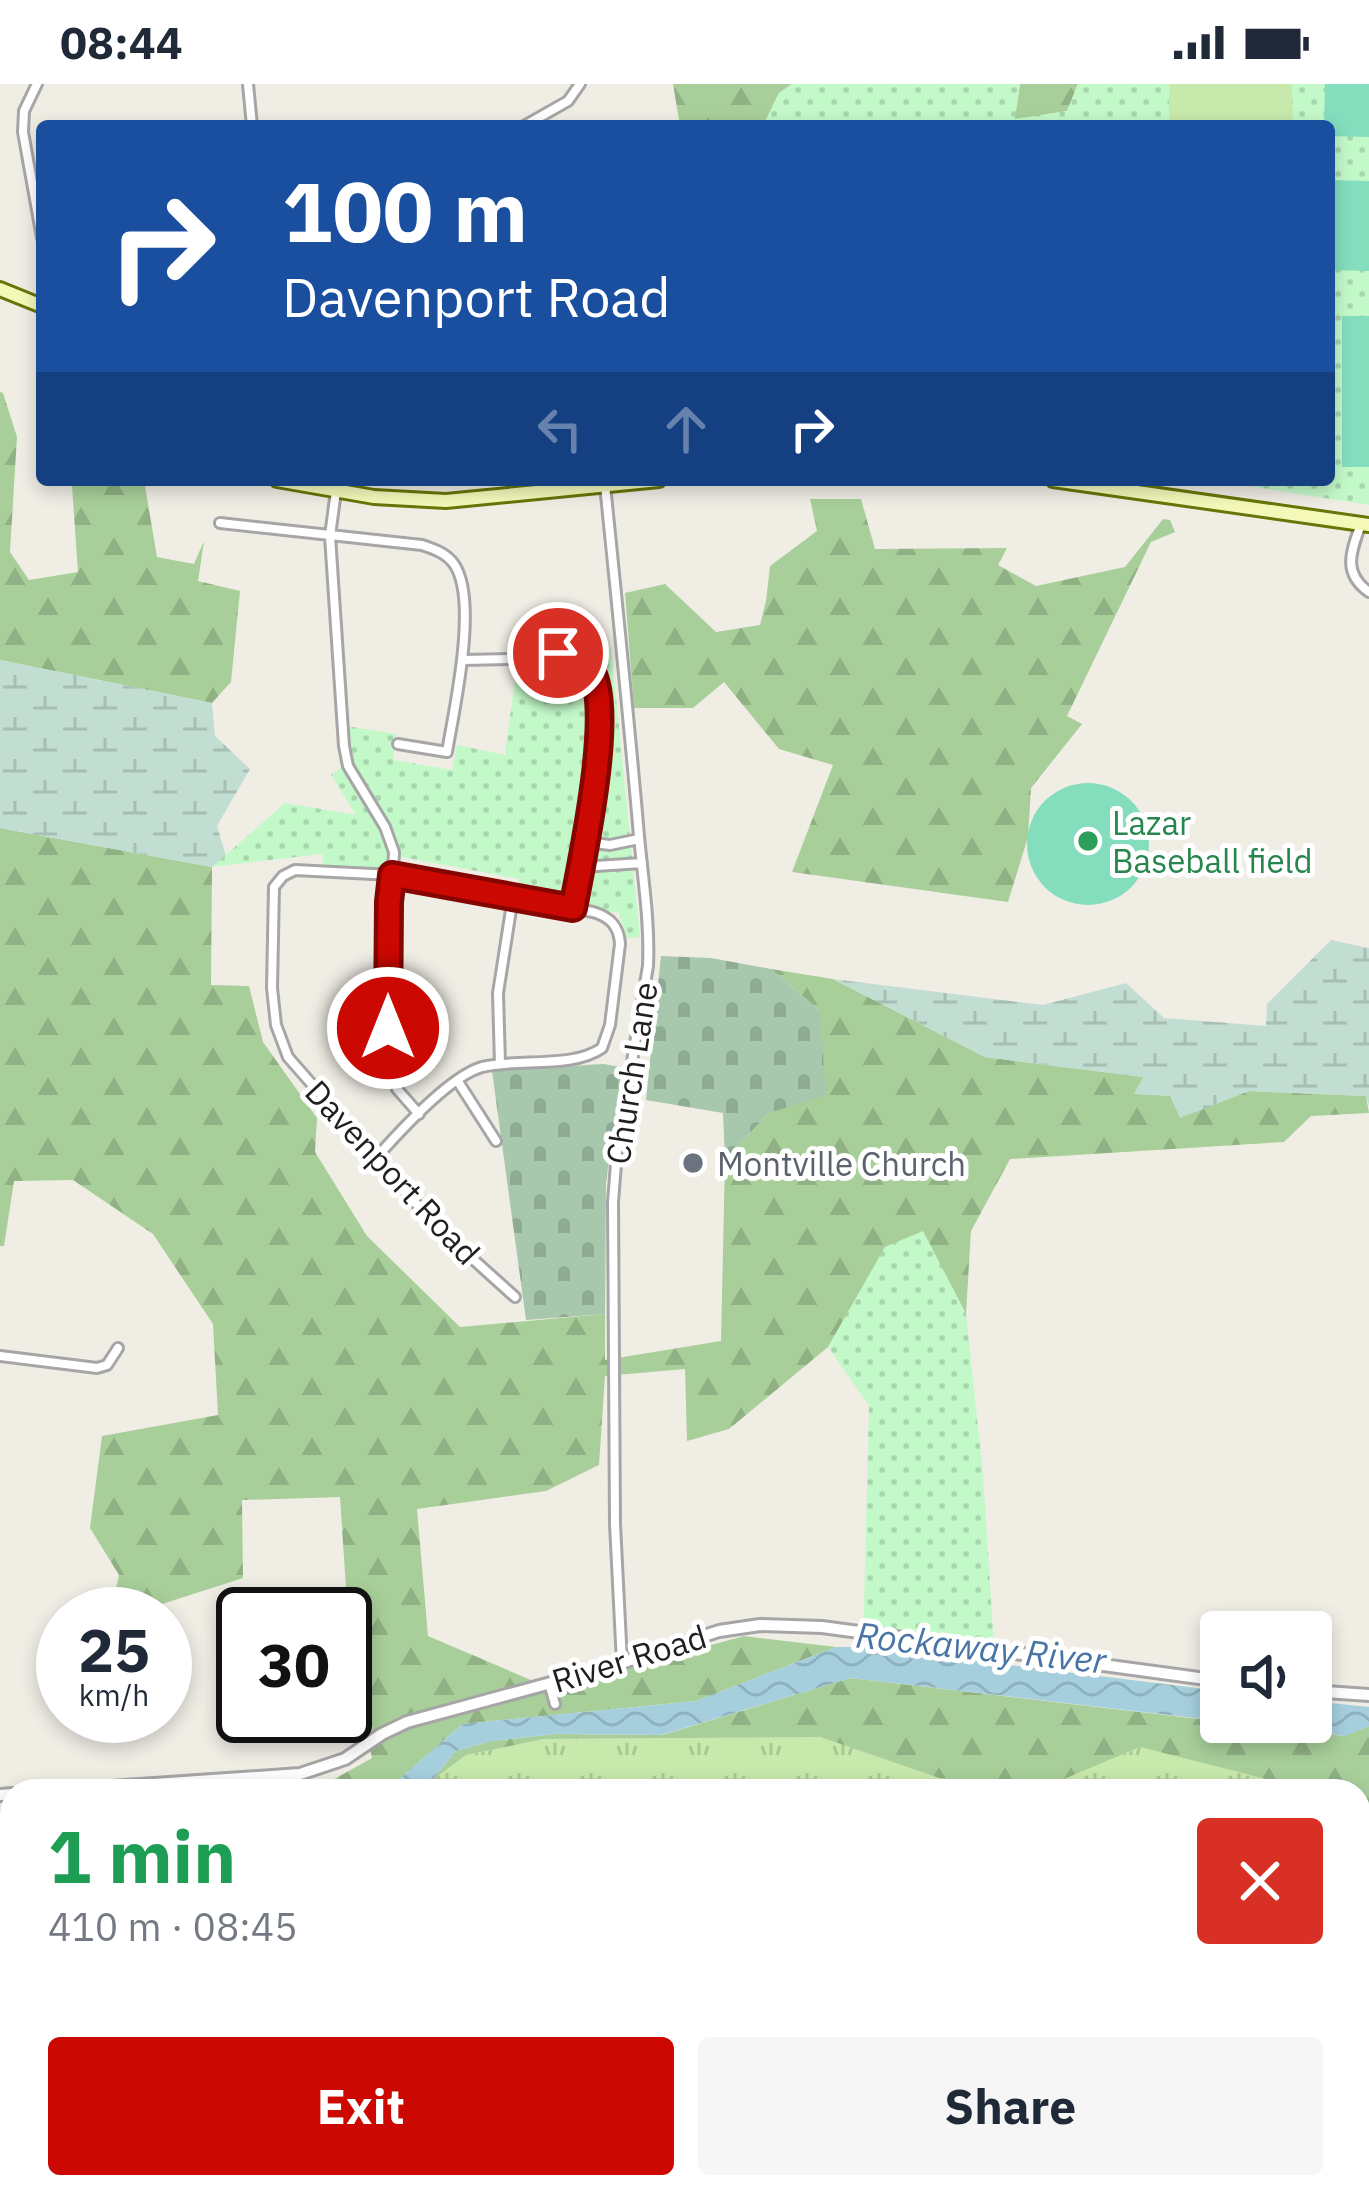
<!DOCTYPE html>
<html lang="en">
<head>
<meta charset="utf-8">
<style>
	:root { --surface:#fff; --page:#f6f6f7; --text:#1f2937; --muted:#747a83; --accent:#cc0802 }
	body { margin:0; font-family:"IBM Plex Sans",sans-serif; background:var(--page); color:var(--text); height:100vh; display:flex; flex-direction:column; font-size:45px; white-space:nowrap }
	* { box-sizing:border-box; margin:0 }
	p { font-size:39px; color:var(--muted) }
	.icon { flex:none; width:66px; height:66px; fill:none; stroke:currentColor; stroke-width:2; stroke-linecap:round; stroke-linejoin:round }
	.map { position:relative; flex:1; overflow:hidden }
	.side { position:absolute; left:0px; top:1695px; width:1371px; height:420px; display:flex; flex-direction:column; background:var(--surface); border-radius:36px 36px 0 0; box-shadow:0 6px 18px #0003 }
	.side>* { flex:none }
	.guide { position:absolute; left:36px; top:36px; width:1299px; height:366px; border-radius:12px; box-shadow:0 6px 18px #0003; background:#1a4fa0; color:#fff; overflow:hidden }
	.tools { position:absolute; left:1200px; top:1527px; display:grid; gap:24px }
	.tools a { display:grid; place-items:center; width:132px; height:132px; border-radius:12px; background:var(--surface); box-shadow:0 6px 18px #0003; font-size:60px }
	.speed { position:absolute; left:36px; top:1503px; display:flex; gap:24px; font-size:60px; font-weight:700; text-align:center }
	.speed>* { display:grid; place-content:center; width:156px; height:156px; border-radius:50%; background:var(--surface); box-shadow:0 6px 18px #0003; line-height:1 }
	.speed small { font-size:30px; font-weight:400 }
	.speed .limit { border:6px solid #111; border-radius:18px; background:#fff; color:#111 }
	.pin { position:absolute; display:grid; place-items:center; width:102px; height:102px; color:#fff; margin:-51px; border:6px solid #fff; border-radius:50%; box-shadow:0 3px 12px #0007 }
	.me { position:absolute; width:132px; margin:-66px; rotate:0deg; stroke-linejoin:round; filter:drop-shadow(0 0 9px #0008) }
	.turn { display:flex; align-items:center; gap:42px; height:252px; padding:0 48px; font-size:54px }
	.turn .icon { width:156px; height:156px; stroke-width:2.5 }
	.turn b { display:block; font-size:84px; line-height:102px }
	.lanes { display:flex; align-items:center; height:114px; padding:0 48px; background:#0003; justify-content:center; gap:60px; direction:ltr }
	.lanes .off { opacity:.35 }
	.round { display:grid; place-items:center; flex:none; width:126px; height:126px; border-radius:12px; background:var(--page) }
	.summary { display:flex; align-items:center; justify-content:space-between; height:204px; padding:0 48px }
	h1 { font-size:72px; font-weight:700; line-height:90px; color:#1e9e55 }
	.action { display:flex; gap:24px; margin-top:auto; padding:24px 48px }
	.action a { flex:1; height:138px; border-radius:12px; background:var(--accent); color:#fff; font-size:48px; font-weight:700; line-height:138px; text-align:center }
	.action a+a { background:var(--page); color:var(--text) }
	.status { display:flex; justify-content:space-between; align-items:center; height:84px; padding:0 60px; background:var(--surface); direction:ltr }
	.status svg { height:33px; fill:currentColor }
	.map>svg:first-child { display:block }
	.grass { fill:url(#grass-tufts) }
	.forest { fill:url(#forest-firs) }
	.wetland { fill:url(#wetland-marsh) }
	.cemetery { fill:url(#cemetery-stones) }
	.park { fill:url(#park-dots) }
	.garden { fill:#c8e9ac }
	.pitch { fill:#84debe }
	.water { fill:url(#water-waves) }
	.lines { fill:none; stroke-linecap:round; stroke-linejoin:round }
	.minor-casing { stroke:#a6a6a6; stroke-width:14 }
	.tertiary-casing { stroke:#a6a6a6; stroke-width:16 }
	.secondary-casing { stroke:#677606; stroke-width:18 }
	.minor { stroke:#fff; stroke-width:8 }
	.tertiary { stroke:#fff; stroke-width:10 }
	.secondary { stroke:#f4f9ba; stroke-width:12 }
	.route-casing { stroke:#850501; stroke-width:30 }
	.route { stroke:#cc0802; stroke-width:21 }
	.leisure-dot { fill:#2e9e5b; stroke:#fff; stroke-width:4.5 }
	.worship-dot { fill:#6b7280; stroke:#fff; stroke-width:4.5 }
	.labels { text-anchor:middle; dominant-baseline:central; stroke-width:10; stroke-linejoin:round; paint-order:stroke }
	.leisure-label { font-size:33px; fill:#27864d; stroke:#fff; text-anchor:start }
	.street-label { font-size:33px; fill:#1f1f1f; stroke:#fff }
	.worship-label { font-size:33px; fill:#5b616d; stroke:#fff; text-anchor:start }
	.water-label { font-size:36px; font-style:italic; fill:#4975a6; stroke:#fff }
</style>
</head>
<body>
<div class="status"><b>08:44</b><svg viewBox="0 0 49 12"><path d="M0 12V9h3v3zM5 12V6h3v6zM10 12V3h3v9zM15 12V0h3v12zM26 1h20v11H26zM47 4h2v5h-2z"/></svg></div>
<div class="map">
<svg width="1369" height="2115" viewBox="0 0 1369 2115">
	<defs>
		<pattern id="grass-tufts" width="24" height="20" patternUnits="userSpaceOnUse" patternTransform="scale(3)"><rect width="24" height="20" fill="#c8e9ac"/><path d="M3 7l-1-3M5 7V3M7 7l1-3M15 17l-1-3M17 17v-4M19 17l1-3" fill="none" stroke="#abc794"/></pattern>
		<pattern id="forest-firs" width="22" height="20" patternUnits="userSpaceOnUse" patternTransform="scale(3)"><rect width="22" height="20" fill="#a8cf9a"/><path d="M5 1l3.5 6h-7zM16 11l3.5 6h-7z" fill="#90b184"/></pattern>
		<pattern id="wetland-marsh" width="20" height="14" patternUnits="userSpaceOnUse" patternTransform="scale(3)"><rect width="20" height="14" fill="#c2ded2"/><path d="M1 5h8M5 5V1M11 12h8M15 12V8" fill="none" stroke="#a6beb4"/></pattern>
		<pattern id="cemetery-stones" width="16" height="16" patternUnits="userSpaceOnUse" patternTransform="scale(3)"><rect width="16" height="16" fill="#a7c8ad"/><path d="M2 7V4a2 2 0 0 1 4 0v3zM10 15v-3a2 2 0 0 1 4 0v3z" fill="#8fab94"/></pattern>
		<pattern id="park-dots" width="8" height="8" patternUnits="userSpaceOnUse" patternTransform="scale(3)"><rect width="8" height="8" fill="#c3f9c9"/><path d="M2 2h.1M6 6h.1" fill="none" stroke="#a7d5ac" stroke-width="1.8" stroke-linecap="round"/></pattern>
		<pattern id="water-waves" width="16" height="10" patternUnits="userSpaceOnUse" patternTransform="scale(3)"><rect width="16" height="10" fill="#a6cfdd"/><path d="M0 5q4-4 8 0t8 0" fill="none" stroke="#8eb1bd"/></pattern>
	</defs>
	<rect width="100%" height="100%" fill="#f0ede5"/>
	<!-- grass -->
	<path class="grass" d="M820 1653 939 1694 1043 1704 1140 1663 1313 1707H428L438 1691 466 1671 544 1655Z
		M1359 1719H1369V2115H1030L1046 2103H1359Z
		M332 2103H498L484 2115H335Z
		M591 2103H964L942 2115H601Z"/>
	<!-- forest -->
	<path class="forest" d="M673 0H792L779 9 763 42H680Z
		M1020 0H1078L1067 27 1014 36Z
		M0 308 3 309 17 353 10 468 29 496 78 488 72 402 88 396H144L157 473 194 480 204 457 198 497 240 507 231 598 212 619 0 576Z
		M810 415H861L875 465 1007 464 998 481 1036 502 1125 483 1163 435 1170 436 1175 448 1151 458 1067 632 1082 640 1031 704 1028 753 1008 818 792 788 833 681 779 665 724 598 693 624H634L625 509 665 500 716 548 760 541 766 517 770 482 817 447Z
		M0 744 212 783 211 901 249 902 263 958 317 1034 315 1068 367 1152 460 1243 605 1230V1276L721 1257 725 1075 769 1029 820 927 771 885 833 895 985 973 1144 993 1135 1009 1171 1012 1181 1033 1249 1007 1366 1012 1369 1029 1311 1032 1284 1058 1010 1075 971 1147 966 1230 923 1148 886 1163 828 1263 729 1345 687 1357 685 1285 605 1292 599 1381 546 1407 417 1425 428 1552 552 1605 744 1552 836 1563 696 1617 462 1640 386 1707H313L372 1674 351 1580 340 1413 242 1416 243 1494 131 1530H110L119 1491 90 1444 102 1352 218 1331 213 1240 153 1150 73 1096 14 1097 4 1162H0Z
		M851 1594 1344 1652 1369 1642V1719H1359V1707H1313L1140 1663 1043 1704 939 1694 820 1653 544 1655 466 1671 439 1691 428 1707H423L456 1667 491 1657 556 1650 662 1651Z
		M498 2103H591L601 2115H575L569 2110 522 2107 484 2115Z
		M964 2103H1046L1030 2115H942Z"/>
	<!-- wetland -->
	<path class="wetland" d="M0 576 212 619 215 652 250 685 217 742 226 772 212 783 0 744Z
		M1331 856 1369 864V1022L1366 1012 1249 1007 1180 1034 1170 1012 1134 1010 1143 993 985 973 833 895 1043 921 1126 899 1164 934 1266 942 1267 920Z"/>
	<!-- cemetery -->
	<path class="cemetery" d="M661 872 711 874 771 885 820 927 826 1011 769 1029 725 1075 723 1029 646 1016Z
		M603 980 622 983 606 1098 605 1230 526 1236 492 987Z"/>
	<!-- park -->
	<path class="park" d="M792 0H1020L1015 35 1067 27 1078 0H1369V421L1209 396H1329V42H763L779 9Z
		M611 563 640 853 627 854 619 829 518 811 519 795 391 771 388 791 324 784 322 770 212 783 285 719 356 731 331 691 348 679 340 641 396 650 393 676 452 686 457 661 505 671 519 564Z
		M923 1147 966 1230 983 1390 995 1579 863 1563 869 1322 828 1263 885 1163Z"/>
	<!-- garden -->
	<path class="garden" d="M1169 0H1292L1293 42H1169Z"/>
	<!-- pitch -->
	<path class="pitch" d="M1325 0H1369V53L1329 52V42H1324Z
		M1329 96 1369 97V187L1329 186Z
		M1342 232H1369V383H1342Z
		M1027 760a61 61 0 1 1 122 0a61 61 0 1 1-122 0Z"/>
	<!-- water -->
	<path class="water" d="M836 1563H863L1221 1607V1637L851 1594 661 1651 556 1650 491 1657 456 1667 423 1707H386L462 1640 696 1617Z
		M1311 1617 1369 1623V1642L1345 1652 1228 1638H1311Z"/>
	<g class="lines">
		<defs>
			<path id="minor" d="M37 0 24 27 23 48 42 154
				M248 0 252 42
				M524 42 568 17 580 0
				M605 401C617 518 629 635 639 752 643 796 650 838 648 882L617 1067 613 1118 615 1440 622 1579
				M336 407 330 452 344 662 348 682 385 743 394 768 386 919 390 973 397 1005 419 1030
				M220 439 422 461C434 465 446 469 454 480 479 516 454 626 447 668L398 660
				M1361 440C1351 468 1342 489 1369 508
				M463 576 516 575 558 569 578 575 592 589 596 602 599 667 573 824
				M585 758 610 761 639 755
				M581 783 642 779
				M500 980 498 909 513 813
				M457 996 496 1057
				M376 1074C399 1048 450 992 482 983 518 974 572 985 602 964L610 941 620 860C619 842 610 833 593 828L392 791 295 786 283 792 274 803 272 904 276 941 288 973 434 1140 515 1213
				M0 1272 97 1284 107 1281 118 1264
				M549 1599 555 1620
				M1094 2103 1152 2115
				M891 2115 908 2103"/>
			<path id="tertiary" d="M1311 1607 1369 1611
				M52 1707 300 1690 345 1675 382 1650 407 1638 606 1584 719 1547 760 1541 822 1543 1221 1597
				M0 1711 12 1710
				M269 2103 271 2115"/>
			<path id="secondary" d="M0 205 42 222
				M277 396 374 413 446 417 659 396
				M1053 396 1369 441"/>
		</defs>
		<!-- minor casing -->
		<use href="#minor" class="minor-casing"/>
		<!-- tertiary casing -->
		<use href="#tertiary" class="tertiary-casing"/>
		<!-- secondary casing -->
		<use href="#secondary" class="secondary-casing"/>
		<!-- minor -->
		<use href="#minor" class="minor"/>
		<!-- tertiary -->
		<use href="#tertiary" class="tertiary"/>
		<!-- secondary -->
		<use href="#secondary" class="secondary"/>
	</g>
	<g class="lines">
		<defs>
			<path id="route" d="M388 944 389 818 392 791 573 824C582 776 615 626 591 587 583 575 571 571 558 569"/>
		</defs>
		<!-- route casing -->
		<use href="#route" class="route-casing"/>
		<!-- route -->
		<use href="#route" class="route"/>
	</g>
	<!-- markers -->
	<circle class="leisure-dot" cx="1088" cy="757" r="12"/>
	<circle class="worship-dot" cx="693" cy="1079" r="12"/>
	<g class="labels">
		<!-- leisure labels -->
		<g class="leisure-label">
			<text x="1112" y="738">Lazar<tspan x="1112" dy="38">Baseball field</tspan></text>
		</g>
		<!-- street labels -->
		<g class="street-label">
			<text transform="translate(631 989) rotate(-81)">Church Lane</text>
			<text transform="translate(393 1088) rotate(47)">Davenport Road</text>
			<text transform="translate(629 1574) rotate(-17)">River Road</text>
		</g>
		<!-- worship labels -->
		<g class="worship-label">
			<text x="717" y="1079">Montville Church</text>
		</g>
		<!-- water labels -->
		<g class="water-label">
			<text transform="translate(981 1563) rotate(6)">Rockaway River</text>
		</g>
	</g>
</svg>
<div class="tools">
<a><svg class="icon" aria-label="sound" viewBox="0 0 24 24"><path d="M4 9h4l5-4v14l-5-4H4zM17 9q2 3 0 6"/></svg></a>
</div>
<div class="speed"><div>25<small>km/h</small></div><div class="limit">30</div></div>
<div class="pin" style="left:558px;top:569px;background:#d93025"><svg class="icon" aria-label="arrive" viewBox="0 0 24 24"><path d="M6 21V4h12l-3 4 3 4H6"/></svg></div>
<svg class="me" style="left:388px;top:944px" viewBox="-20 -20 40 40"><circle r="17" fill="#cc0802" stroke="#fff" stroke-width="3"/><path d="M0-11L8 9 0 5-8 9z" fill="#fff"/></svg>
<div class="guide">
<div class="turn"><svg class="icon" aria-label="right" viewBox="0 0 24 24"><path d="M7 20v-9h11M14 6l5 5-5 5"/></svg><div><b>100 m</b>Davenport Road</div></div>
<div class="lanes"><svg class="icon off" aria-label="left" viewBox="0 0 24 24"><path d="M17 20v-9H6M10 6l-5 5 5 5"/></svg><svg class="icon off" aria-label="ahead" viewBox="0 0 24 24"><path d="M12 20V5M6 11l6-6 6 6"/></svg><svg class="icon" aria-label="right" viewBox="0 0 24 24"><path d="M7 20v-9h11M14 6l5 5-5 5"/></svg></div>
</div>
<section class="side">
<div class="summary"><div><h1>1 min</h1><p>410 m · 08:45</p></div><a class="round" style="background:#d93025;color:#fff"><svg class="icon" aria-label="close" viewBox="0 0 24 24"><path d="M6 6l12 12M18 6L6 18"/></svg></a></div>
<div class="action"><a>Exit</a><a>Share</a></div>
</section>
</div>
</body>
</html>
